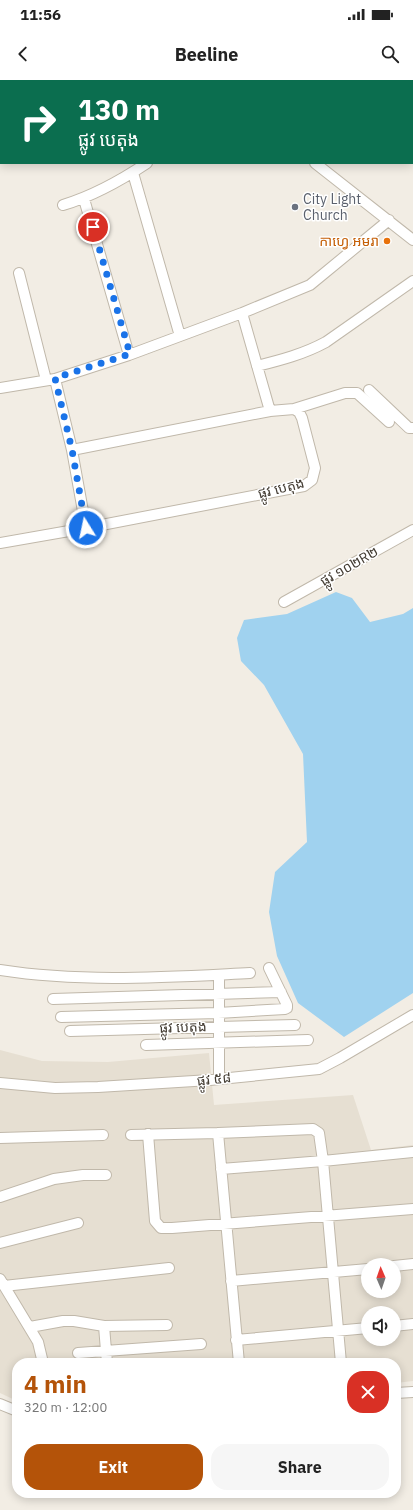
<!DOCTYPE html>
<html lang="en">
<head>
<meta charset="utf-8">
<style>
	:root { --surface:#fff; --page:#f6f6f6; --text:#222; --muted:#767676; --accent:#b45309 }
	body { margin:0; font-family:"IBM Plex Sans","Noto Sans Khmer",sans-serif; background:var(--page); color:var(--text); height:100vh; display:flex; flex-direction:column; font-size:15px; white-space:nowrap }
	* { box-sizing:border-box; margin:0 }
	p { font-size:13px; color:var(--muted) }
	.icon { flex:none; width:22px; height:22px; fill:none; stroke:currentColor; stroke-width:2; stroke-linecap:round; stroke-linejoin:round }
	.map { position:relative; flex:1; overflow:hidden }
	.panel { position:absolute; left:12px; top:1278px; width:389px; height:140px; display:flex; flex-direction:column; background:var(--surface); border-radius:16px; box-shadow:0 2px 10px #0003 }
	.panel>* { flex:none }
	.banner { position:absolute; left:0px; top:0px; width:413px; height:84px; box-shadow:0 2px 10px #0003; background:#0b6e4f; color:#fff; overflow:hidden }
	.needle { width:26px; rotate:358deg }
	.tools { position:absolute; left:361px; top:1178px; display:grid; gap:8px }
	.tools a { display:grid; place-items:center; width:40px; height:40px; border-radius:50%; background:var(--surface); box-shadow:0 2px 10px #0003; font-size:20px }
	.pin { position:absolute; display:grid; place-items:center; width:34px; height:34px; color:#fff; margin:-17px; border:2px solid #fff; border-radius:50%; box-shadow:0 1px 4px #0007 }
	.me { position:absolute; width:44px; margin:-22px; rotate:350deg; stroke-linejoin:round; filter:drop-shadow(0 0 3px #0008) }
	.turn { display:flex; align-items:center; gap:14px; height:84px; padding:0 12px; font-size:18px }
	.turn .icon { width:52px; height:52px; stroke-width:2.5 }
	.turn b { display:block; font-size:28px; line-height:34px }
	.round { display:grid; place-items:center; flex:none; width:42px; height:42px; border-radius:16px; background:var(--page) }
	.head { display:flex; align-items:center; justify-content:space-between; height:68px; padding:0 12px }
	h1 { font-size:24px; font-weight:700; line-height:30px; color:var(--accent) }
	.cta { display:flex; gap:8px; margin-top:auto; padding:8px 12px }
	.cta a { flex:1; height:46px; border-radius:16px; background:var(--accent); color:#fff; font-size:16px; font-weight:700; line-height:46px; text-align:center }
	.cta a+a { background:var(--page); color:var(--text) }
	.status { display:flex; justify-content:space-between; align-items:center; height:28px; padding:0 20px; background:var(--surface); direction:ltr }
	.status svg { height:11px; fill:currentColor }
	header { display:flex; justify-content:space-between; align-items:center; height:52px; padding:0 12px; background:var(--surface); font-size:18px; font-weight:700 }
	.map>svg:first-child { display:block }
	.residential { fill:#e6dfd2; fill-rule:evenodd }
	.water { fill:#a0d2ef }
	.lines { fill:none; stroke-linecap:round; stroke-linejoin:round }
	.canal { stroke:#a0d2ef; stroke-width:8 }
	.minor-casing { stroke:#c0b8aa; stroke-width:12 }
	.minor { stroke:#fff; stroke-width:10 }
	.route { stroke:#1a73e8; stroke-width:7; stroke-dasharray:0 12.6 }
	.worship-dot { fill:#6b7280; stroke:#fff; stroke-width:1.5 }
	.food-dot { fill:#e8710a; stroke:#fff; stroke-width:1.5 }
	.labels { text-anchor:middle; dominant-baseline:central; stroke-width:3; stroke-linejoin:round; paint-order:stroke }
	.worship-label { font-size:14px; fill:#5b616d; stroke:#fff; text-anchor:start }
	.food-label { font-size:14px; fill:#c56008; stroke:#fff; text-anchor:end }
	.street-label { font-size:14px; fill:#443d34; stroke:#fff }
</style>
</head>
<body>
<div class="status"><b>11:56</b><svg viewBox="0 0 49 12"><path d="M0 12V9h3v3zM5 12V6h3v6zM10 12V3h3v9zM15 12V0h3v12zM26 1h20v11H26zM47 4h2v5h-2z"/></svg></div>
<header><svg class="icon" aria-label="back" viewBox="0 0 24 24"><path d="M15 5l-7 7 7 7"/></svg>Beeline<svg class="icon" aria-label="search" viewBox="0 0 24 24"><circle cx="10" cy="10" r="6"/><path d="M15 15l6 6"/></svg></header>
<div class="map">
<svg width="413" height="1430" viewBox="0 0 413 1430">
	<rect width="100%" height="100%" fill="#f2ede4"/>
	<!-- residential -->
	<path class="residential" d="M0 970 42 981 108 982 209 973 214 1025 353 1015 371 1070 413 1065V1301L396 1303V1283H17V1321L0 1313ZM368 1185H394V1211H368ZM368 1233H394V1259H368Z"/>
	<!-- water -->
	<path class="water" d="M336 512 352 518 370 542 403 534 413 528V913L344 957 298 923 277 876 269 832 275 792 307 762 303 674 264 605 241 581 237 558 244 540 287 534Z"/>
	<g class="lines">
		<!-- canal -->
		<path class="canal" d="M306 0 307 1
			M412 77 413 78"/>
		<defs>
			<path id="minor" d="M210 0 211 1
				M315 83 413 160
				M133 93 180 256
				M84 119 129 275
				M63 125C93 116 120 101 147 83
				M19 193 46 300
				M242 233 270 331
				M257 286C281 280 304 274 326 262L413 201
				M55 299 72 370 86 448
				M0 308 55 299 129 275 242 233 310 205 389 140
				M369 310 409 348H413
				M294 329 345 313H357L389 342
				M0 463 86 448 304 406 312 400 315 388 302 338 299 332 294 329 270 331 72 370
				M284 522 413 450
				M0 890C82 903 167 897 250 893
				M53 919 281 912
				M61 937 218 933 285 929 287 928V925L269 888
				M70 951 295 945
				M146 965 308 960
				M219 998V895
				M0 1003 55 1008 98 1007 210 1000 319 989 340 978 413 935
				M218 1053 239 1283
				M148 1054 155 1141 161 1148H172L413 1129
				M131 1055 218 1053 313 1049 319 1053 323 1081 341 1283
				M0 1058 103 1055
				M221 1089 323 1081 413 1072
				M0 1117 54 1099 83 1095H106
				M0 1163 78 1143
				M394 1186 413 1184
				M0 1199 38 1262 43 1283
				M231 1201 368 1189
				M4 1206 169 1188
				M104 1246 107 1283
				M394 1246 413 1244
				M30 1247 63 1241H74L104 1246 167 1245
				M236 1260 368 1248
				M78 1273 201 1264
				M396 1313 413 1312
				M0 1324 17 1331"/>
		</defs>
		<!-- minor casing -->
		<use href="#minor" class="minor-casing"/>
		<!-- minor -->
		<use href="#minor" class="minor"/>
	</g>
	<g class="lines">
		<!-- route -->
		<path class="route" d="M86 448 72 370 55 298 130 274 93 147"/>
	</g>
	<!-- markers -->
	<circle class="worship-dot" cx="295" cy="127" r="4"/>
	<circle class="food-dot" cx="387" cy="161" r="4"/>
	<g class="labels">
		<!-- worship labels -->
		<g class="worship-label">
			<text x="303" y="119">City Light<tspan x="303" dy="16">Church</tspan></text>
		</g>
		<!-- food labels -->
		<g class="food-label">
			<text x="379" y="161">កាហ្វេ អមរា</text>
		</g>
		<!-- street labels -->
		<g class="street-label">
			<text transform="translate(281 408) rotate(-14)">ផ្លូវ បេតុង</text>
			<text transform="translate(349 486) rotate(-30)">ផ្លូវ ១០២R២</text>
			<text transform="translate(183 947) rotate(-2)">ផ្លូវ បេតុង</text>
			<text transform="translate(214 999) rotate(-6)">ផ្លូវ ៥៨</text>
		</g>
	</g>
</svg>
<div class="tools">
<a><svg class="needle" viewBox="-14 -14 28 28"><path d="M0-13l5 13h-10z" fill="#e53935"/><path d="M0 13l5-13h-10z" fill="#767676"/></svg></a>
<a><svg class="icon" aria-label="sound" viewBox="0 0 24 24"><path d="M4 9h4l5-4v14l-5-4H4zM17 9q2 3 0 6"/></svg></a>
</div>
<div class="pin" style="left:93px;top:147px;background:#d93025"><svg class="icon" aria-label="arrive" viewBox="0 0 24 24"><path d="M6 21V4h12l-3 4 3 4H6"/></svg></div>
<svg class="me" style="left:86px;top:448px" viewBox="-20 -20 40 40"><circle r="17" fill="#1a73e8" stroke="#fff" stroke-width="3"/><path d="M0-11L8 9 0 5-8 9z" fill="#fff"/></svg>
<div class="banner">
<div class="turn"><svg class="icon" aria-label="right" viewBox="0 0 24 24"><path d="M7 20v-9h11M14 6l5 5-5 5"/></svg><div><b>130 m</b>ផ្លូវ បេតុង</div></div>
</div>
<section class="panel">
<div class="head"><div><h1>4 min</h1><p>320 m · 12:00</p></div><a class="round" style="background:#d93025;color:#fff"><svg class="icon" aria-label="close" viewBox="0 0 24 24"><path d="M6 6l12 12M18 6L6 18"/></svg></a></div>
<div class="cta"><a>Exit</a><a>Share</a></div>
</section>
</div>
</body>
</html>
